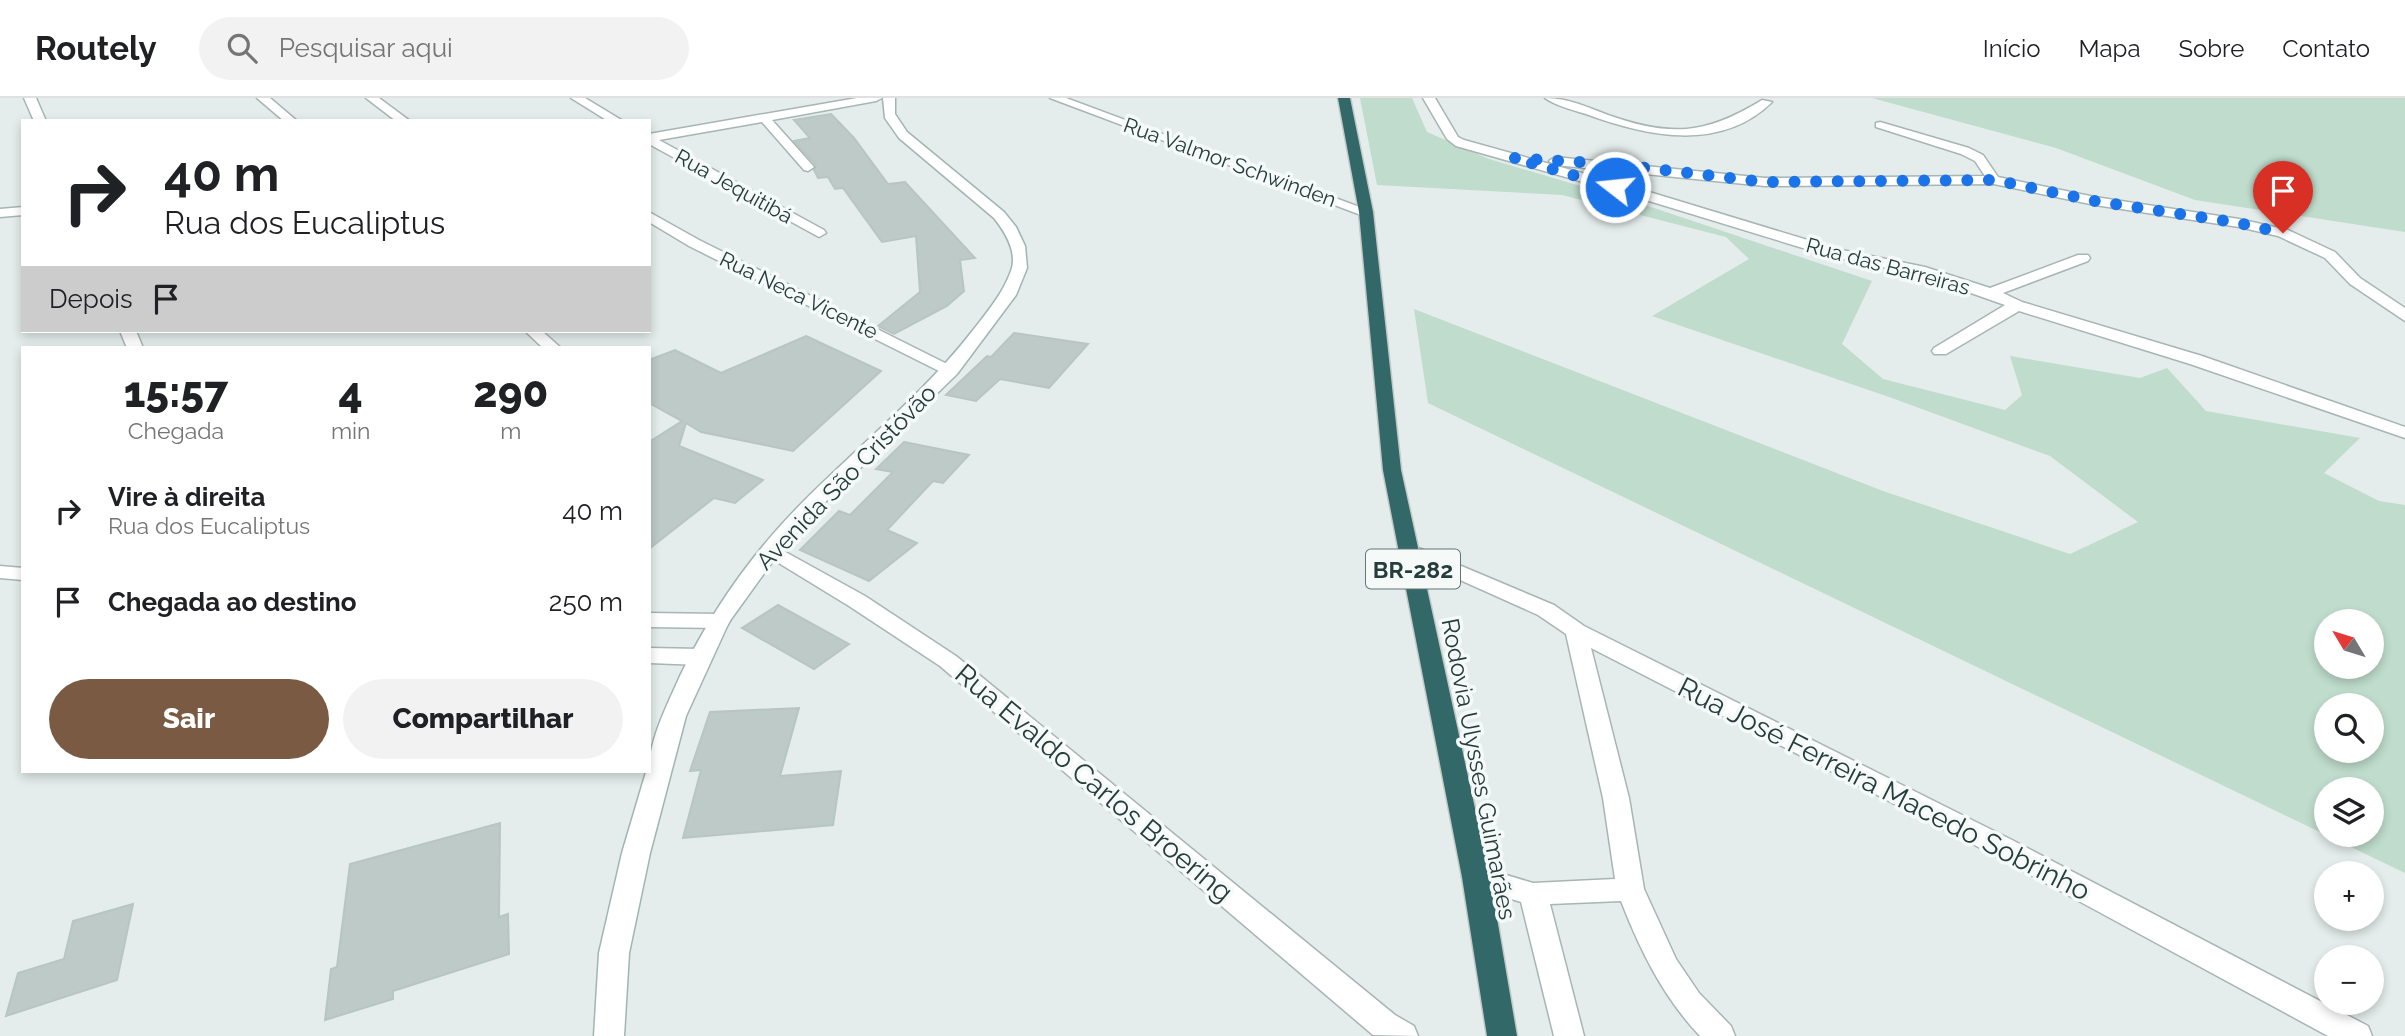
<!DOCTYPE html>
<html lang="pt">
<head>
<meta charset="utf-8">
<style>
	:root { --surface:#fff; --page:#f2f2f2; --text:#202124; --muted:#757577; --line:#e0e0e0; --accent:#7a5a42 }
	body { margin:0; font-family:Raleway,sans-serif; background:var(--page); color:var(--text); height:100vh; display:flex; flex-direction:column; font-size:26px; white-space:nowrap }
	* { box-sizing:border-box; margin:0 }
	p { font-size:23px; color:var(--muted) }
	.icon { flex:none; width:38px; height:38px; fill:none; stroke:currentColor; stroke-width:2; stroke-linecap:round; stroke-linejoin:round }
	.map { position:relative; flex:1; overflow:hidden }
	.details { position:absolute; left:21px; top:248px; width:630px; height:427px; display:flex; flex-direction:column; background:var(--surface); border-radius:0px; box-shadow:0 4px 10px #0003 }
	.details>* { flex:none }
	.hud { position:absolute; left:21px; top:21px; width:630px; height:214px; border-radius:0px; box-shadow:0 4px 10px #0003; background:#fff; color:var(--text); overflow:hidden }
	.needle { width:46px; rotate:308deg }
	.controls { position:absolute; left:2314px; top:511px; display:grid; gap:14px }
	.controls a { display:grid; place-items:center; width:70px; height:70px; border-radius:50%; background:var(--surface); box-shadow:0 4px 10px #0003; font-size:35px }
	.pin { position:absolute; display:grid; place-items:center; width:60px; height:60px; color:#fff; margin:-72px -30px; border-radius:50% 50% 50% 0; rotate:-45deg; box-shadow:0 0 7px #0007 }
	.pin .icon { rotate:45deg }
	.me { position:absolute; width:77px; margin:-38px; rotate:286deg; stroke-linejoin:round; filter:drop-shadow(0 0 5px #0008) }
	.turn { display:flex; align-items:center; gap:24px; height:147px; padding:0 28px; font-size:32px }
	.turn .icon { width:91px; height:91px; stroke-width:2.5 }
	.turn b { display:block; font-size:49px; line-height:60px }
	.then { display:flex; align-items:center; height:66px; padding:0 28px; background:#0003; gap:14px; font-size:26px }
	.eta { display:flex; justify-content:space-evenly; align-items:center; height:119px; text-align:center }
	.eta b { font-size:42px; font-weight:800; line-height:49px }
	.primary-button { display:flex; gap:14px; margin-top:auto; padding:14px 28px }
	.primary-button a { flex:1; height:80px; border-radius:42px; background:var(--accent); color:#fff; font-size:28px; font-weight:800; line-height:80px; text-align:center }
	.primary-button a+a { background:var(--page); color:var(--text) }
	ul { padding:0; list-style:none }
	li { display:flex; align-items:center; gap:21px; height:91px; padding:0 28px }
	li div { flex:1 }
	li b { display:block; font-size:26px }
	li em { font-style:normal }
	header { display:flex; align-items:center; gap:42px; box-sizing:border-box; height:98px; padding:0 35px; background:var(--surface); border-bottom:2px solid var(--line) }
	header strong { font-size:33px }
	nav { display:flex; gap:38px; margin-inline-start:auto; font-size:24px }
	.search { width:490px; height:63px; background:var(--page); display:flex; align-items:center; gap:18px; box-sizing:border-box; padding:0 24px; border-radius:38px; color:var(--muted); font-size:26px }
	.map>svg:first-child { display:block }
	.green { fill:#bfdccc; fill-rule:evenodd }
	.building { fill:#bdcac7; stroke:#b7c6c3; stroke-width:2 }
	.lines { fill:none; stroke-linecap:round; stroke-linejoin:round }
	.street-casing { stroke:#a7b5b3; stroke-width:3 }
	.secondary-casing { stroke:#a0b5b2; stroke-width:3 }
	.highway-casing { stroke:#c2c9c8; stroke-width:3 }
	.street { fill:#fff; fill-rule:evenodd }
	.secondary { fill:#fff; fill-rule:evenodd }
	.highway { fill:#326867; fill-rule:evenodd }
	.route { stroke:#1a73e8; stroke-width:12; stroke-dasharray:0 21.6 }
	.labels { text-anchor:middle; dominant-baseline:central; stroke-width:7; stroke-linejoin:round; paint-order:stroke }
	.far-street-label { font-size:21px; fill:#253d3c; stroke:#f5f9f8 }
	.shield { fill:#f5f9f8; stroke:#637574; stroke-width:2 }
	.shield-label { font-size:23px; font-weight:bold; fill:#253d3c }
	.street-label { font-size:24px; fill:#253d3c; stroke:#f5f9f8 }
	.near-street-label { font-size:28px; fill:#253d3c; stroke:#f5f9f8 }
</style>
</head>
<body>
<header>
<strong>Routely</strong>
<div class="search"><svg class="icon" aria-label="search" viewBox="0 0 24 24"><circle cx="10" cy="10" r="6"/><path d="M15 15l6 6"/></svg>Pesquisar aqui</div>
<nav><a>Início</a><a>Mapa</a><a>Sobre</a><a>Contato</a></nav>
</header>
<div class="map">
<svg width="2405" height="938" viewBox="0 0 2405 938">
	<rect width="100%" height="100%" fill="#e4edeb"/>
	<!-- green -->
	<path class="green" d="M1360 0H1412L1427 34 1489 61 1648 108 1872 183 1842 246 1883 281 2005 312 2022 297 2010 258 2140 280 2167 270 2206 313 2360 340 2324 375 2379 403 2405 407V775L2326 737H2371V691H2326V737L1428 305 1414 211 1883 393 2070 456 2138 424 2050 358 1892 300 1652 218 1749 161 1726 139 1562 97 1377 87ZM2326 523H2371V569H2326ZM2326 607H2371V653H2326Z
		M1872 0H2405V134L2195 102 2056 50Z"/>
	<!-- building -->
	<path class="building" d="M831 16 854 40 888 86 905 84 975 160 960 162 964 193 947 208 894 236 878 228 920 194 916 138 882 144 843 90 835 91 828 79 818 80 814 72 816 67 794 43 810 40 794 22Z
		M1014 235 1088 246 1049 290 1000 281 976 303 946 297 987 258 991 259Z
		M806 238 881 273 793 353 701 334 686 325 679 348 763 382 735 405 714 400 649 451V344L682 323 649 305V262L675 252 721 275Z
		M904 344 969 357 943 385 933 383 887 432 917 445 869 483 800 452 839 413 850 417 893 374 876 371Z
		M778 507 849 546 814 571 742 530Z
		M799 610 780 678 841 673 833 727 683 740 701 672 690 673 710 614Z
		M500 725 499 819 508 816 509 856 393 893V901L325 922 331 871 337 869 350 766Z
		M133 806 117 882 6 918 18 875 64 861 73 823Z"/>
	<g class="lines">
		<defs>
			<path id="street" d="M24 0H36L46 23H34Z
				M257 0H270L297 23H284Z
				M366 0H379L410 23H396Z
				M571 0H585L623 23H608Z
				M857 0H882L876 3 772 22 814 69 808 73 804 72 762 24 659 42 824 132 826 135 819 139 649 46V36Z
				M1050 0H1066L1373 114 1371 117H1361Z
				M1423 0H1435L1458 39 1464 42 1646 93 1837 151 1925 169 1990 190 2078 157H2088L2090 160 2088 163 2003 195 2022 204 2202 258 2405 329V340L2190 266 2019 213 1946 256H1934L1932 253 1934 250 2005 207 1917 176 1829 158 1636 99 1456 48 1447 41Z
				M1545 0C1568 0 1587 9 1608 17 1671 39 1705 37 1762 2L1772 4C1720 55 1646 38 1586 16 1573 12 1556 8 1545 0Z
				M1880 24 1969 50 1983 57 1998 79 2095 99 2239 121 2288 132 2335 154 2360 180 2405 210V223L2350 186 2325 160 2278 138 2239 129 2095 107 1994 86 1765 88 1555 67 1549 63 1555 59 1765 80 1985 78 1975 63 1961 56 1876 29V25Z
				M23 109V117L0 119V111Z
				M649 114 699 142 959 272 951 277 945 276 689 148 649 124Z
				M120 233H136L143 250H127Z
				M525 233H542L561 250H543Z
				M771 446 865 498 956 558 1395 917 1414 928 1418 938 1373 937 940 568 849 508 764 456 761 452 764 448Z
				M1409 446 1554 507 1584 528 2012 742 2368 928 2372 938H2328L1992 756 1591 550 1629 700 1644 791 1676 861 1699 895 1731 928 1735 938H1700C1663 899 1640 852 1621 803L1550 806 1584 938H1554L1521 804 1466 787 1462 779 1466 771 1476 768 1533 785 1615 781 1603 700 1566 536 1538 517 1402 456 1399 452 1402 448Z
				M0 468 23 470V482L0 480Z
				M649 515 719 516 727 518 730 523 727 528 719 530 649 529Z
				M649 550 701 551 709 554 712 559 709 564 701 567 649 565Z"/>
			<path id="secondary" d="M883 0H895V16L907 34 1004 114 1016 129 1025 148 1027 170 1016 197 957 276 811 418 778 456 729 524 686 618 650 755 629 855 624 938H594L599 855 622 755 646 674H649C649 641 667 608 680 578 710 516 750 458 798 409 857 349 923 297 974 231 988 213 1003 195 1011 173 1018 154 1005 134 994 120L899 40 885 20Z"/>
			<path id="highway" d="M1338 0H1350L1373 114 1401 372 1490 779 1517 938H1487L1462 779 1383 372 1359 114Z"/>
		</defs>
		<!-- street casing -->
		<use href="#street" class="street-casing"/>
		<!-- secondary casing -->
		<use href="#secondary" class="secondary-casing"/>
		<!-- highway casing -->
		<use href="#highway" class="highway-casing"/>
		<!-- street -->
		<use href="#street" class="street"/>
		<!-- secondary -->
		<use href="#secondary" class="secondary"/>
		<!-- highway -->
		<use href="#highway" class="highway"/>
	</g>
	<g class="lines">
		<!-- route -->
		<path class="route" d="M1615 89 1513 60 1612 66 1765 84 1994 82 2095 103 2239 125 2283 135"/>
	</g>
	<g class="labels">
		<!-- far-street labels -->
		<g class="far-street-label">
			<text transform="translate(1230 64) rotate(20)">Rua Valmor Schwinden</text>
			<text transform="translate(734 88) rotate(29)">Rua Jequitibá</text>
			<text transform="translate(1888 168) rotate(15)">Rua das Barreiras</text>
			<text transform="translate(799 197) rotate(26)">Rua Neca Vicente</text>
		</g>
		<!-- shield labels -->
		<rect class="shield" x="1366" y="451.5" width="94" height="39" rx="5"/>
		<g class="shield-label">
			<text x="1413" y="471">BR-282</text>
		</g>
		<!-- street labels -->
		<g class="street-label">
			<text transform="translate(846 379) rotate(-46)">Avenida São Cristóvão</text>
			<text transform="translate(1479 671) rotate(79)">Rodovia Ulysses Guimarães</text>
		</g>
		<!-- near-street labels -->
		<g class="near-street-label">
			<text transform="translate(1094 685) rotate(40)">Rua Evaldo Carlos Broering</text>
			<text transform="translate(1884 691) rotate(27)">Rua José Ferreira Macedo Sobrinho</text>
		</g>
	</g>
</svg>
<div class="controls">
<a><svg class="needle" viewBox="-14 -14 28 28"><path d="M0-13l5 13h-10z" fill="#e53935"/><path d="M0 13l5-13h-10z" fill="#757577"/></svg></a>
<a><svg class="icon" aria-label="search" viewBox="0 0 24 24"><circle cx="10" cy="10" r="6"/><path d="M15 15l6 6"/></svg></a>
<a><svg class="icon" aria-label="layers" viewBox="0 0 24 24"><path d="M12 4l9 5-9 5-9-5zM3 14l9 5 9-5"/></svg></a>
<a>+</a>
<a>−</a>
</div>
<div class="pin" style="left:2283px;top:135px;background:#d93025"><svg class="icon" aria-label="arrive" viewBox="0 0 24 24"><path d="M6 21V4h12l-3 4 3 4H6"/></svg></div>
<svg class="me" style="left:1615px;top:89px" viewBox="-20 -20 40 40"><circle r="17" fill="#1a73e8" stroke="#fff" stroke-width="3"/><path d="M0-11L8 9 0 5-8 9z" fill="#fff"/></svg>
<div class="hud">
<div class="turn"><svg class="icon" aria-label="right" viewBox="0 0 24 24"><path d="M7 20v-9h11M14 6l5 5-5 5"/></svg><div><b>40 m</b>Rua dos Eucaliptus</div></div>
<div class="then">Depois<svg class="icon" aria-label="arrive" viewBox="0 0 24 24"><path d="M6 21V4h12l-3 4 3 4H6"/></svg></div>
</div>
<section class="details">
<div class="eta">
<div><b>15:57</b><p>Chegada</p></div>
<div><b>4</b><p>min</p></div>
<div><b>290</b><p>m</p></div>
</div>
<ul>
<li><svg class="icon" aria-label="right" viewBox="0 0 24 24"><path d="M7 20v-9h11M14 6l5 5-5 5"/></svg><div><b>Vire à direita</b><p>Rua dos Eucaliptus</p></div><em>40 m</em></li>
<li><svg class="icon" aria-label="arrive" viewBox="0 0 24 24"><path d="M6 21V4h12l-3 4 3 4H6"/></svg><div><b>Chegada ao destino</b></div><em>250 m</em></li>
</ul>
<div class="primary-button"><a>Sair</a><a>Compartilhar</a></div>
</section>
</div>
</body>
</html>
